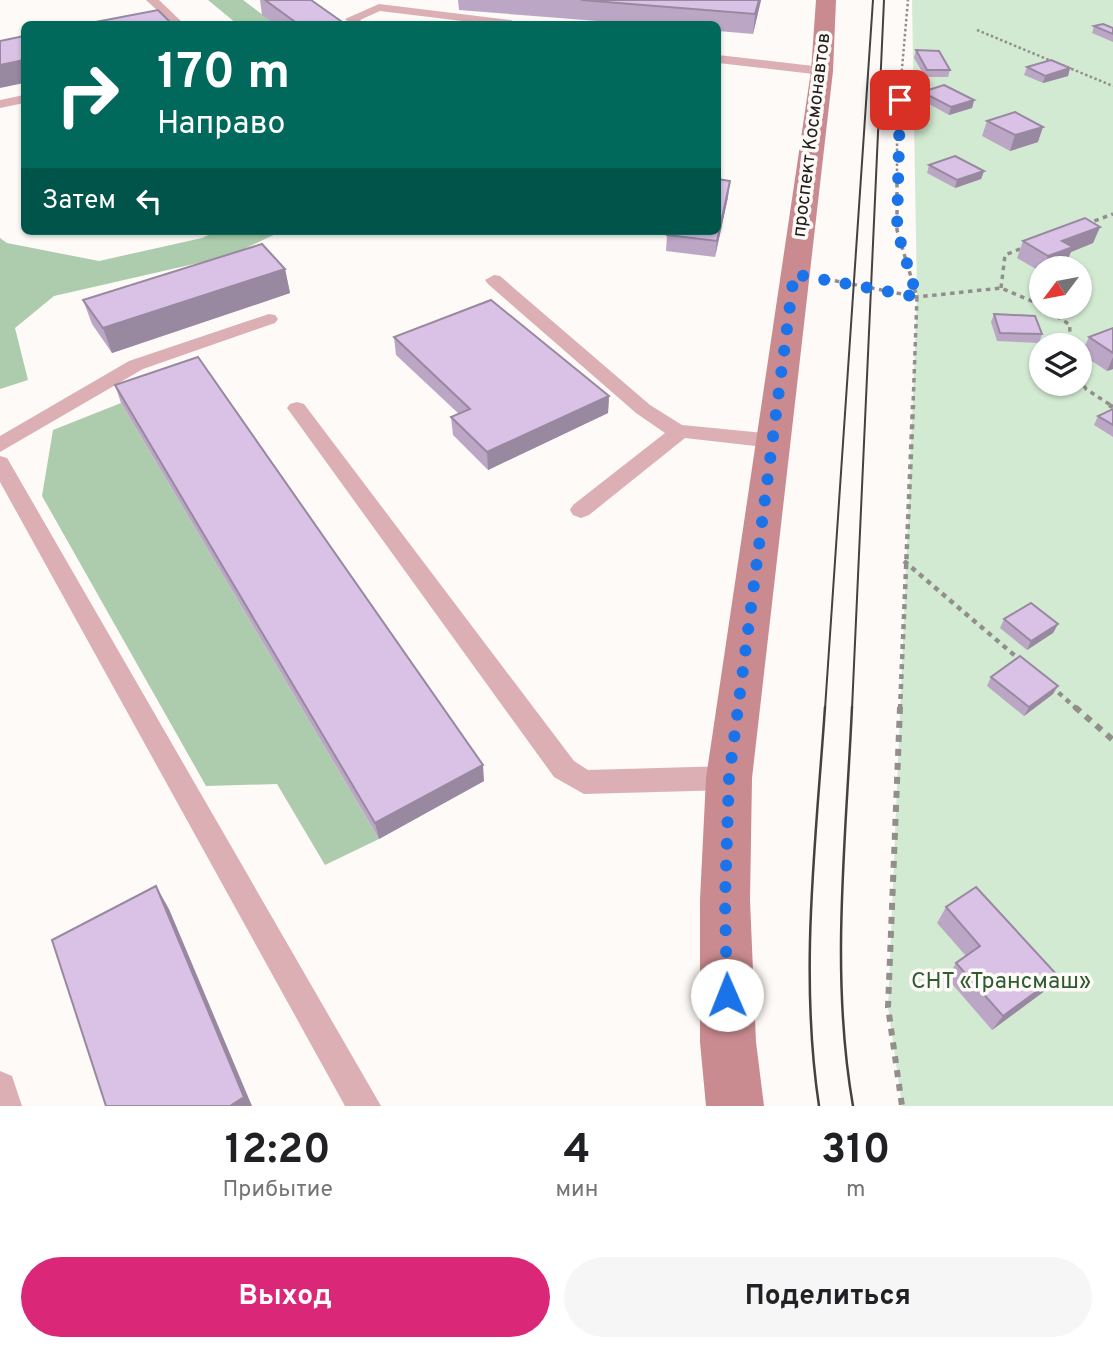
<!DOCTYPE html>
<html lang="ru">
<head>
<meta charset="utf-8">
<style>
	:root { --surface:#fff; --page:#f6f6f6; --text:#202124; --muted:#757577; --accent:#db2777 }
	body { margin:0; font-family:Overpass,sans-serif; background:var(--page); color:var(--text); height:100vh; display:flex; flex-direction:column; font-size:26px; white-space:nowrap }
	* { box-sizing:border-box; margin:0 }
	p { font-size:23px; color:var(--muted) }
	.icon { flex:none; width:38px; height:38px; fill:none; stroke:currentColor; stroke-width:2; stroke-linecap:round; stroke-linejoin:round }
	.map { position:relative; height:1106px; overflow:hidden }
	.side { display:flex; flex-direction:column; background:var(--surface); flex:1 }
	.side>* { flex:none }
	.top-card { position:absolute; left:21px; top:21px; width:700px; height:214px; border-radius:10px; box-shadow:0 2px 5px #0004; background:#00695c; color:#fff; overflow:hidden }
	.needle { width:46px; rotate:238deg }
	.tools { position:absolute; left:1029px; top:256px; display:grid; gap:14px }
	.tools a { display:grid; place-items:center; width:63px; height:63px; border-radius:50%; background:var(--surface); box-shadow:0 2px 5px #0004; font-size:35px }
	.pin { position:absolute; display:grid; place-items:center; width:60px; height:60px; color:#fff; margin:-30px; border-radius:14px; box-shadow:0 4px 10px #0006 }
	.me { position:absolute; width:77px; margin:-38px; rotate:359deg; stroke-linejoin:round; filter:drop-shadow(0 0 5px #0008) }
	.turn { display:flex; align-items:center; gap:24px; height:147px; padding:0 21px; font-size:32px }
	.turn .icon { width:91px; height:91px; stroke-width:2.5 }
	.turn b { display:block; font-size:49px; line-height:60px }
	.then { display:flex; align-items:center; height:66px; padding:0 21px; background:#0003; gap:14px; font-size:26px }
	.eta { display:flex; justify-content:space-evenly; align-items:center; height:119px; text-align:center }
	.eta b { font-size:42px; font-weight:700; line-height:49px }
	.button { display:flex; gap:14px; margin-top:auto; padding:14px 21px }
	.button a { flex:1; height:80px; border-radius:42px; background:var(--accent); color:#fff; font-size:28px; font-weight:700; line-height:80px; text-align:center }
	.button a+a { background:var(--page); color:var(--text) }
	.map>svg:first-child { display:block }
	.green { fill:#d2ead2; fill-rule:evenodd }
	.forest { fill:#adccad }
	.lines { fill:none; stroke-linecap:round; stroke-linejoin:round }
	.path-far3 { stroke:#918e8c; stroke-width:2.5; stroke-dasharray:2.5 2.5; stroke-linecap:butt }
	.path-far2 { stroke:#918e8c; stroke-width:3.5; stroke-dasharray:4.5 4.5; stroke-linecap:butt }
	.path-far1 { stroke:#918e8c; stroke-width:4.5; stroke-dasharray:5 5; stroke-linecap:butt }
	.path { stroke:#918e8c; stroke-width:6; stroke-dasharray:7 7; stroke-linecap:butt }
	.service { fill:#dbafb3; fill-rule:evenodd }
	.secondary { fill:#c98a90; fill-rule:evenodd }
	.tram-far1 { stroke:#444240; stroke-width:2 }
	.tram { stroke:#444240; stroke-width:2.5 }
	.wall { fill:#bba7c5 }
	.shaded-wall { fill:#9888a0 }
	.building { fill:#d9c2e5; stroke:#9888a0; stroke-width:2 }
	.route { stroke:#1a73e8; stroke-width:12; stroke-dasharray:0 21.6 }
	.labels { text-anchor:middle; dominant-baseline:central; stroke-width:7; stroke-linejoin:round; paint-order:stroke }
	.street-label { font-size:19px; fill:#21201e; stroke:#fefaf7 }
	.near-park-label { font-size:23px; fill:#2e5b31; stroke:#fefaf7 }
</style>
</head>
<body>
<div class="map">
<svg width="1113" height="1106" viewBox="0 0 1113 1106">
	<rect width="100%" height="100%" fill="#fefaf7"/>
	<!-- green -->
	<path class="green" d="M912 0H1113V1106H902L888 1007 917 297ZM1041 268H1080V306H1041ZM1041 345H1080V383H1041Z"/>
	<!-- forest -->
	<path class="forest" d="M208 0H243L275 24H237Z
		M217 231H282L229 256 54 296 15 328 28 380 0 389V238L7 243 99 261 202 238Z
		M121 403 379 839 325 865 277 784 206 786 42 496 53 430Z"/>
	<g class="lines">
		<!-- path-far3 -->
		<path class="path-far3" d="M977 30 1054 62
			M1062 65 1113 86
			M897 176V125L908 0"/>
		<!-- path-far2 -->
		<path class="path-far2" d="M897 174V230L917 297 913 406
			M1086 224 1113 214
			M826 279 917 297 1001 288 1041 305
			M1001 288 1005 255 1025 247
			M1042 306 1070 325 1069 345
			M1080 378 1086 389 1112 406"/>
		<!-- path-far1 -->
		<path class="path-far1" d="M1109 405 1113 407
			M904 561 1020 660
			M1051 686 1077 709
			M900 709 913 405"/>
		<!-- path -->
		<path class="path" d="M900 707 888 1007 902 1106
			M1075 707 1113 740"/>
		<!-- service -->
		<path class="service" d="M146 0H159L184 24H172Z
			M379 4 511 20 517 24H487L380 11 360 20 364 24H351L345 19Z
			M718 55 822 67 828 71 822 75 718 63Z
			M24 95V103L0 108V100Z
			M494 275 500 276 650 405 682 425 773 434 780 436 783 441 780 446 773 448 685 438 589 515 581 518 573 515 570 510 573 505 665 433 636 413 488 284 485 280Z
			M269 314 275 315 278 319 275 323 143 369 0 452V436L129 361Z
			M297 402 304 404 574 761 588 770 729 766 739 770 743 778 739 786 729 790 584 794 554 777 290 412 287 408 290 404Z
			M0 456 7 458 10 463 381 1106H345L0 482Z
			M0 1071 12 1076 22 1106H0Z"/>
		<!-- secondary -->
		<path class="secondary" d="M816 0H836L833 71 752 778 750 900 756 1042 764 1106H706L700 1042V900L706 778 811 71Z"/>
		<!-- tram-far1 -->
		<path class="tram-far1" d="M825 709 873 0
			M852 709 884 0"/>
		<!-- tram -->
		<path class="tram" d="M852 707C846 840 830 975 853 1106
			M819 1106C799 973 816 840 825 707"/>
	</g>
	<!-- wall -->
	<path class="wall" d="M260 0H311L345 24H275L262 15Z
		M458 0H761L753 34 718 31V24H636L459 10Z
		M1094 26 1113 28V42L1092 33Z
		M916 50 950 70 948 77H925L914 58Z
		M1027 67 1070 68 1068 76 1043 83 1024 75Z
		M922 92 974 100 972 108 949 115 920 99Z
		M987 121 1038 142 1010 151 982 136Z
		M929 165 984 171 981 179 955 188 927 173Z
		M728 197 715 257 666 251 667 235Z
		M1100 227 1093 243 1071 252 1066 263 1055 268H1041V272L1017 258 1023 241Z
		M285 269 290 293 112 353 92 324 83 300Z
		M994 314 1042 334 1039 343 997 341 991 322Z
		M1113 328V369L1107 371 1081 354 1089 337Z
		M394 337 609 396 608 413 488 470 453 435 451 417 459 414 396 355Z
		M115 385 484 781 379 839 121 403Z
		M1113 409V437L1094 425 1098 416Z
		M1004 619 1058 624 1053 633 1027 650 1000 628Z
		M991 677 1053 694 1024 716 987 686Z
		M946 907 1058 976 1046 990 992 1030 947 978 956 963 966 956 937 923Z"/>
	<!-- shaded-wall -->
	<path class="shaded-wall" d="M759 0H761L753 34 755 14Z
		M24 60V83L0 88V65Z
		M1070 68 1068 76 1043 83 1045 76Z
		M974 100 972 108 949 115 951 107Z
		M1043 127 1038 142 1010 151 1015 135Z
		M984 171 981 179 955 188 957 180Z
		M730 181 728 197 715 257 717 241Z
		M1100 227 1093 243 1071 252 1066 263 1055 268H1044L1048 256 1062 241Z
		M285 269 290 293 112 353 103 328Z
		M1113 357V369L1107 371Z
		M609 396 608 413 488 470 487 452Z
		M1058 624 1053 633 1027 650 1031 641Z
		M1058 686 1053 694 1024 716 1029 707Z
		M483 765 484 781 379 839 375 823Z
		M156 886 169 909 252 1106H230Z
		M1058 976 1046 990 992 1030 1003 1016Z"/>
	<!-- building -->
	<path class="building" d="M265 0H311L345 24H298Z
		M581 0H759L755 14Z
		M158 10 172 24H85Z
		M1103 24 1113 28V34L1094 26Z
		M24 36V60L0 65V41Z
		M916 50 939 51 950 70H927Z
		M1051 60 1070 68 1045 76 1027 67Z
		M944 85 974 100 951 107 922 92Z
		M1015 112 1043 127 1015 135 987 121Z
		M955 156 984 171 957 180 929 165Z
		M718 179 730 181 717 241 667 235 668 231H718Z
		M1085 218 1100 227 1062 241 1073 247 1048 256 1023 241Z
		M262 244 285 269 103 328 83 300Z
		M491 300 609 396 487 452 451 417 470 409 394 337Z
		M994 314 1035 316 1042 334 1000 333Z
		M1113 328V353L1089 337Z
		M198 357 483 765 375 823 115 385Z
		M1113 409V425L1098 416Z
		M1031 603 1058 624 1031 641 1004 619Z
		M1020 656 1058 686 1029 707 991 677Z
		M156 886 244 1097 230 1106H106L52 940Z
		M976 887 1058 976 1003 1016 956 963 980 946 946 907Z"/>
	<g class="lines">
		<!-- route -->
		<path class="route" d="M727 995 725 900 729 778 794 274 917 297 897 230 900 100"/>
	</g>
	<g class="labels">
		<!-- street labels -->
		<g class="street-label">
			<text transform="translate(812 135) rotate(-83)">проспект Космонавтов</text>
		</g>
		<!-- near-park labels -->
		<g class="near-park-label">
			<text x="1001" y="982">СНТ «Трансмаш»</text>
		</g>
	</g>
</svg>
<div class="tools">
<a><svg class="needle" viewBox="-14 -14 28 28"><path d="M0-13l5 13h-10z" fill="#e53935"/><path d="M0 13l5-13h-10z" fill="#757577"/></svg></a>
<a><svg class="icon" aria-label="layers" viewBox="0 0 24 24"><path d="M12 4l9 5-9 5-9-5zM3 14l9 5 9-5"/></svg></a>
</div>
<div class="pin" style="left:900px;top:100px;background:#d93025"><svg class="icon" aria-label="arrive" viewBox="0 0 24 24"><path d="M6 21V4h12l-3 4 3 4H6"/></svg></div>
<svg class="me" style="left:727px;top:995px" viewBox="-20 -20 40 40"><circle r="19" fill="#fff"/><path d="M0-13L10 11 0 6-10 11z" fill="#1a73e8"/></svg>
<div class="top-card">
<div class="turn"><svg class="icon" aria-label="right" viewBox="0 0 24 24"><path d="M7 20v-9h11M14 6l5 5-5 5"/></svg><div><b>170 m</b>Направо</div></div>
<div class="then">Затем<svg class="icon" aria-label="left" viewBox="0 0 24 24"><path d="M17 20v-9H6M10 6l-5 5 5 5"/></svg></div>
</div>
</div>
<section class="side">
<div class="eta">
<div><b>12:20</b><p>Прибытие</p></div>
<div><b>4</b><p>мин</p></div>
<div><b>310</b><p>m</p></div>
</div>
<div class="button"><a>Выход</a><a>Поделиться</a></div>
</section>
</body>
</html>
